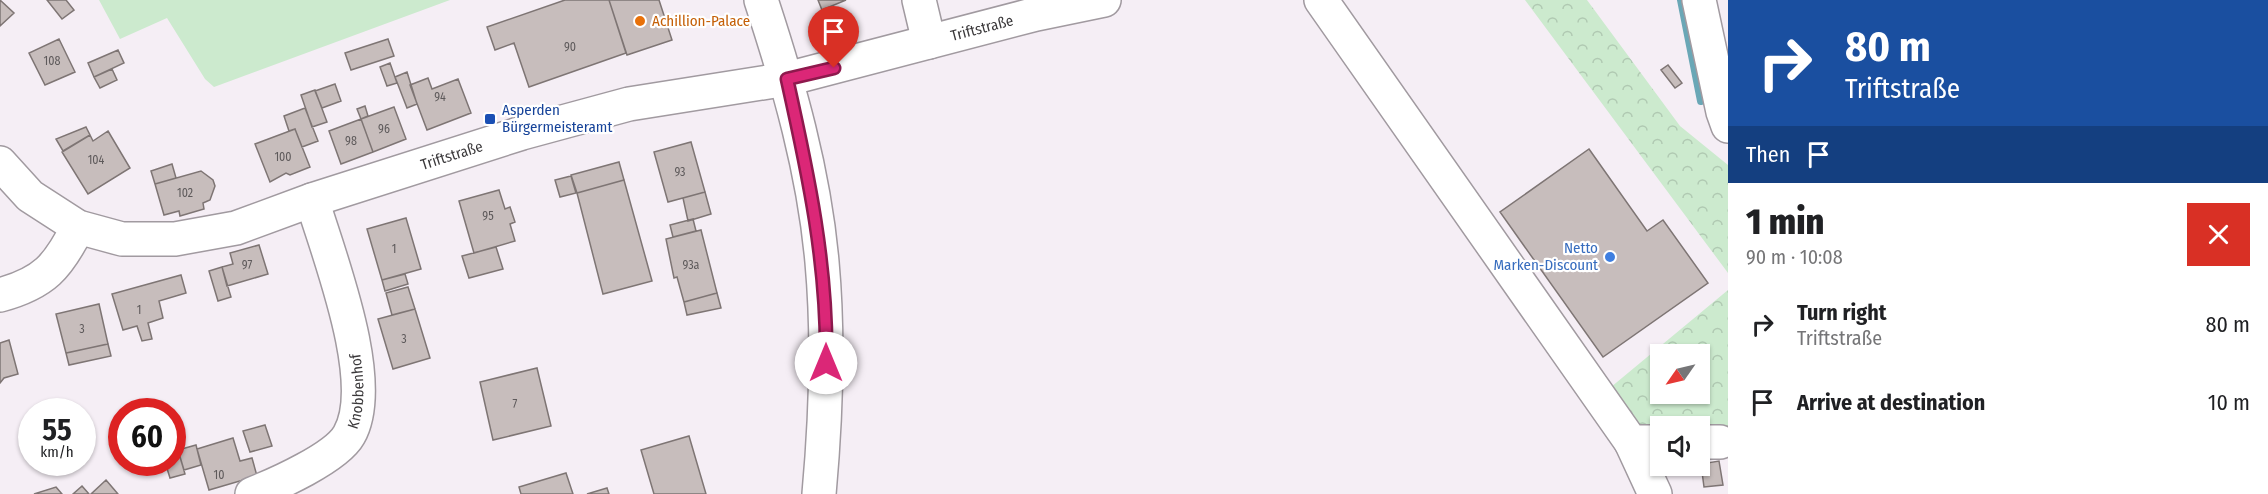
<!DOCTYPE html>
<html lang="en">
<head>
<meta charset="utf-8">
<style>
	:root { --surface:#fff; --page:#f2f2f2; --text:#202124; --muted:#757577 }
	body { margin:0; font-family:"Fira Sans Condensed",sans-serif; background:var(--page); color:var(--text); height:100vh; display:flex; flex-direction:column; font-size:22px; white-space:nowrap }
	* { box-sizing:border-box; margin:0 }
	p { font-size:20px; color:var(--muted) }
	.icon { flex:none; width:33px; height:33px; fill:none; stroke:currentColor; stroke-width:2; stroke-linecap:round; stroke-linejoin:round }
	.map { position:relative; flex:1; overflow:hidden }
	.drawer { display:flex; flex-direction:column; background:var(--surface); width:540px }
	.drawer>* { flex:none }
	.hud { background:#1a4fa0; color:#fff; overflow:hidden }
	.needle { width:39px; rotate:236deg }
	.fabs { position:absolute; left:1650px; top:344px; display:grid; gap:12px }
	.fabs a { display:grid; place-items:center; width:60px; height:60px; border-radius:0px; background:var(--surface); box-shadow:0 2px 4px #0004; font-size:30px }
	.speed { position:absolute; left:18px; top:398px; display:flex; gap:12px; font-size:30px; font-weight:700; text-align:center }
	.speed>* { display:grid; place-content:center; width:78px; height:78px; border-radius:50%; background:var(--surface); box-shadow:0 2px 4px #0004; line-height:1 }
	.speed small { font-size:15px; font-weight:400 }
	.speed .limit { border:9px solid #d22; background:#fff; color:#111 }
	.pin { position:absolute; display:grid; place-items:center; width:51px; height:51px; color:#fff; margin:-62px -26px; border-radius:50% 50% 50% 0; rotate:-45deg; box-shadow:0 0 6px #0007 }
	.pin .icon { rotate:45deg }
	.me { position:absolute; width:66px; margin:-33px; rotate:0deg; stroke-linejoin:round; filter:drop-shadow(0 0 4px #0008) }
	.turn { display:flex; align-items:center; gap:21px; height:126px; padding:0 18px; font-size:27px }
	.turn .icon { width:78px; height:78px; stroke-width:2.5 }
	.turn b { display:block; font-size:42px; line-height:51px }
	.then { display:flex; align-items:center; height:57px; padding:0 18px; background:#0003; gap:12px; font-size:22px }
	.round { display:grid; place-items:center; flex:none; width:63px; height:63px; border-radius:0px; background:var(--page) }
	.headline { display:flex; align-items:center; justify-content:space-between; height:102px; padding:0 18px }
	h1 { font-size:36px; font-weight:800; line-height:45px }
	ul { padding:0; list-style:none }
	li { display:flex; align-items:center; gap:18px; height:78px; padding:0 18px }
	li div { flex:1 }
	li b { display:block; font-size:22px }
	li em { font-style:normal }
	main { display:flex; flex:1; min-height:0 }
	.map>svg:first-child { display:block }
	.grass { fill:#cceace }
	.forest { fill:url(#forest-crowns); fill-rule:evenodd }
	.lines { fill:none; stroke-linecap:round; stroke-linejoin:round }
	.stream { stroke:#6aa7b6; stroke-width:8 }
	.building { fill:#c7bdbc; stroke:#7e7574; stroke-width:1.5 }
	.minor-casing { stroke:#a19aa0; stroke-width:36 }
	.major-casing { stroke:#a19aa0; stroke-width:36 }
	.minor { stroke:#fff; stroke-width:33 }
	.major { stroke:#fff; stroke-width:33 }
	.route-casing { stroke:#8e194d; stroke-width:15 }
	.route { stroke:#db2777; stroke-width:10 }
	.food-dot { fill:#e8710a; stroke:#fff; stroke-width:2 }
	.transit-dot { fill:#1a4fb4; stroke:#fff; stroke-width:2 }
	.shop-dot { fill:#3f7fe0; stroke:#fff; stroke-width:2 }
	.labels { text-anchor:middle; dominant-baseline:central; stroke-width:4.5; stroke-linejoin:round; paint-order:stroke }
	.number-label { font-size:12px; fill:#5e5a5b }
	.food-label { font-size:15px; fill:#c56008; stroke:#fff; text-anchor:start }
	.street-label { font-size:15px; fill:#3b393b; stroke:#fff }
	.transit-label { font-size:15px; fill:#164399; stroke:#fff; text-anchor:start }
	.shop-label { font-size:15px; fill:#366cbe; stroke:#fff; text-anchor:end }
</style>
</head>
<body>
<main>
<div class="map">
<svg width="1728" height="494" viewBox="0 0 1728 494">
	<defs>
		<pattern id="forest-crowns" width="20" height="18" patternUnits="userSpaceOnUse" patternTransform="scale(1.5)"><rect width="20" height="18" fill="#cceace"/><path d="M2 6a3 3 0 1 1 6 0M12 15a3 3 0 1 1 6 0" fill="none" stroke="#b0c9b2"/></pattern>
	</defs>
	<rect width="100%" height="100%" fill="#f5eef5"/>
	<!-- grass -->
	<path class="grass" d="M99 0H450L214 87 205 79 167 18 120 39Z"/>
	<!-- forest -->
	<path class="forest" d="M1525 0H1587L1680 126 1728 165V273Z
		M1728 290V429L1660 426 1631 442 1599 397ZM1660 354H1700V393H1660Z"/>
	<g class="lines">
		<!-- stream -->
		<path class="stream" d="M1681 0 1701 101"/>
	</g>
	<!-- building -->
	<path class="building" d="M0 0 14 13 0 26Z
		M47 0H66L74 10 62 19Z
		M565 0H609L626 53 529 87 514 43 495 50 487 27Z
		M609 0H659L672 40 627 55Z
		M818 0H846L822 10Z
		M59 39 75 72 45 85 29 53Z
		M388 39 394 56 351 70 345 53Z
		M118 50 124 63 94 77 88 63Z
		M390 63 397 83 387 86 380 67Z
		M1668 65 1682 83 1675 88 1661 70Z
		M112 69 117 80 100 88 94 77Z
		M407 72 417 104 407 108 395 77Z
		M428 78 432 89 458 79 471 113 427 130 410 85Z
		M335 84 341 101 322 108 315 91Z
		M315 90 327 122 312 127 301 95Z
		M365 106 368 116 361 119 357 109Z
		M394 107 406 139 373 152 361 119Z
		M305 108 318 141 302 147 295 129 289 131 284 116Z
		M361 119 373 152 341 164 329 131Z
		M86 127 90 135 63 151 56 139Z
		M295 129 310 167 290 175 286 173 270 182 255 144Z
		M108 131 130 168 88 194 62 152 90 135 93 141Z
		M691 142 705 192 668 202 654 152Z
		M1589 149 1647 231 1663 220 1708 283 1603 357 1500 212Z
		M619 162 624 180 577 193 571 175Z
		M172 164 176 178 155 184 151 171Z
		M201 171 213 180 215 186 210 200 203 203 204 209 180 216 179 211 164 215 155 184Z
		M571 176 576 193 560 197 555 180Z
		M624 180 652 281 603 294 577 193Z
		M499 190 505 209 510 207 515 222 510 224 515 241 474 253 459 201Z
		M705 192 711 214 688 221 683 198Z
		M406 218 421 269 382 280 367 229Z
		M693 219 696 231 673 237 670 225Z
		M701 230 717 293 684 302 677 277 674 278 666 239Z
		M259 245 268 274 227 286 222 267 233 264 230 253Z
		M496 247 503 269 469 278 462 256Z
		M222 267 231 297 218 301 209 271Z
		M405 274 408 284 385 291 382 280Z
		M181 275 186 293 159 301 163 318 148 323 152 339 142 341 137 326 123 330 112 294Z
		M408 287 415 309 392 315 386 293Z
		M717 293 721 308 687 315 684 302Z
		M99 304 108 344 66 353 56 314Z
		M415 309 430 358 393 369 378 319Z
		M9 340 18 374 4 378 0 383V343Z
		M108 344 111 356 69 365 66 353Z
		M537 368 551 426 493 440 480 382Z
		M265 425 272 446 250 452 243 431Z
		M689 436 706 494H654L641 450Z
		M233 438 240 461 252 458 257 476 209 490 197 449Z
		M196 445 201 465 184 470 178 450Z
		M178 450 185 474 170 478 165 462H172V452Z
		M1719 461 1723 485 1704 487 1701 464Z
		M566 473 573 494H521L519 487Z
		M106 480 118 494H91Z
		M82 486 89 494H73Z
		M56 487 62 494H34Z
		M607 488 609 494H587Z"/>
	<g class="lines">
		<defs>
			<g id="minor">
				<path d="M919 0 929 42"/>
				<path d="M1321 0 1631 442H1660"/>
				<path d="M1699 0 1723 112 1728 126"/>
				<path id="s1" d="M0 163 30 196 78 227 122 239H175L236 228 312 200 522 133 629 104 787 79 1036 14 1104 0"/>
				<path d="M0 295C44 283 58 267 78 227"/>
				<path d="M1631 442 1655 494"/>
				<path d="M1700 442H1720"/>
				<path id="s2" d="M252 494C277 484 336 458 349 435 379 383 329 256 312 200"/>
			</g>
			<path id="major" d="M761 0C789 85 814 172 822 262 829 339 826 417 819 494"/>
		</defs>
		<!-- minor casing -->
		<use href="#minor" class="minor-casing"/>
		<!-- major casing -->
		<use href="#major" class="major-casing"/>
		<!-- minor -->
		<use href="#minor" class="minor"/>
		<!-- major -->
		<use href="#major" class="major"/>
	</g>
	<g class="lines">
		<defs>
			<path id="route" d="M826 363C828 266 808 173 787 79L834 68"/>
		</defs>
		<!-- route casing -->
		<use href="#route" class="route-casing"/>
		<!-- route -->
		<use href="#route" class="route"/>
	</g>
	<!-- markers -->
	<circle class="food-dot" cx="640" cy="21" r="6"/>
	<rect class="transit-dot" x="484" y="113" width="12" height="12" rx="3"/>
	<circle class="shop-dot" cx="1610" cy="257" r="6"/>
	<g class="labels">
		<!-- number labels -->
		<g class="number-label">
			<text x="570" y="47">90</text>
			<text x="52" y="61">108</text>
			<text x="440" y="97">94</text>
			<text x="384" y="129">96</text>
			<text x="351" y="141">98</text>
			<text x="283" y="157">100</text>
			<text x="96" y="160">104</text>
			<text x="680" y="172">93</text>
			<text x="185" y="193">102</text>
			<text x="488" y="216">95</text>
			<text x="394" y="249">1</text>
			<text x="247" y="265">97</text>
			<text x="691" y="265">93a</text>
			<text x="139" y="310">1</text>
			<text x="82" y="329">3</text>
			<text x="404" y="339">3</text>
			<text x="515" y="404">7</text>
			<text x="219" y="475">10</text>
		</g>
		<!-- food labels -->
		<g class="food-label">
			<text x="652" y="21">Achillion-Palace</text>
		</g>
		<!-- street labels -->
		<g class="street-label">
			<text stroke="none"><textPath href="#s1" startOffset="1036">Triftstraße</textPath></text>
			<text stroke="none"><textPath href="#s1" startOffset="490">Triftstraße</textPath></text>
			<text stroke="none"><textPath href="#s2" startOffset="160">Knobbenhof</textPath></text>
		</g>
		<!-- transit labels -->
		<g class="transit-label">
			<text x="502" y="110">Asperden<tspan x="502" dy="17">Bürgermeisteramt</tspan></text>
		</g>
		<!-- shop labels -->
		<g class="shop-label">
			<text x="1598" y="248">Netto<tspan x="1598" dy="17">Marken-Discount</tspan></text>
		</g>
	</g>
</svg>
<div class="fabs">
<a><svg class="needle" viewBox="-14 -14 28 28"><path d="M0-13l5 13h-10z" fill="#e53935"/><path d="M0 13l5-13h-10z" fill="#757577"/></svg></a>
<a><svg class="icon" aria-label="sound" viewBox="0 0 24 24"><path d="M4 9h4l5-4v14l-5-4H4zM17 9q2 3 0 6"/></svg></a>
</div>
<div class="speed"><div>55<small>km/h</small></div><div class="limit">60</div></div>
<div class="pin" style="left:834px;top:68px;background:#d93025"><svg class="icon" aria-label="arrive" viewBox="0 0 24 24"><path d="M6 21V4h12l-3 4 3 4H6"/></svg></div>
<svg class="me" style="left:826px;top:363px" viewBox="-20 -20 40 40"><circle r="19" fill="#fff"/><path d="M0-13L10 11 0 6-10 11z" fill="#db2777"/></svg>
</div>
<section class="drawer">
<div class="hud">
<div class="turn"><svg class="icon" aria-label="right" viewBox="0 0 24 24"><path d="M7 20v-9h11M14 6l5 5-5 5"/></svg><div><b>80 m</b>Triftstraße</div></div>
<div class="then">Then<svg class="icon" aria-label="arrive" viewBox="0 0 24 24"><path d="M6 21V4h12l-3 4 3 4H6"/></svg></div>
</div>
<div class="headline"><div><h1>1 min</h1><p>90 m · 10:08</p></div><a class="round" style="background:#d93025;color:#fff"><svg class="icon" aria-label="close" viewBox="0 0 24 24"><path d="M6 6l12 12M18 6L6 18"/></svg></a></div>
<ul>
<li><svg class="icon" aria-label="right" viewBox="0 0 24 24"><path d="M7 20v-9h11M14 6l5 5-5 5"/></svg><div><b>Turn right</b><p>Triftstraße</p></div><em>80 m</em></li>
<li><svg class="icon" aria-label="arrive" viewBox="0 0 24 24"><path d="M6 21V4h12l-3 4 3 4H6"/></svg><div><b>Arrive at destination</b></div><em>10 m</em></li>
</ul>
</section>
</main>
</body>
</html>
